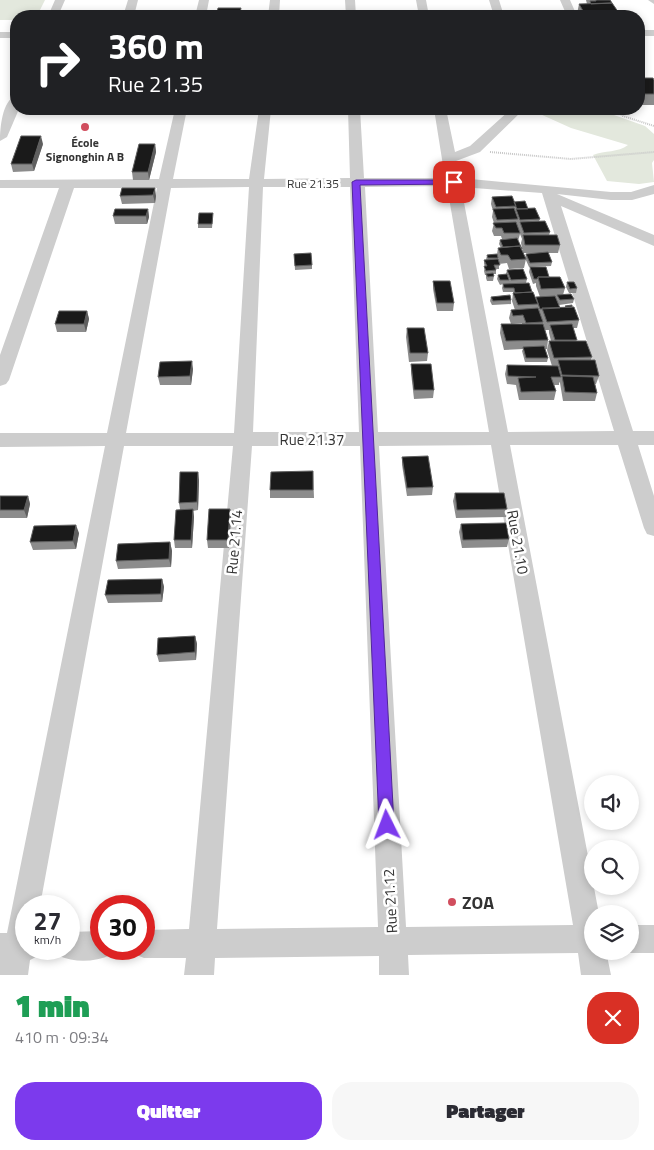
<!DOCTYPE html>
<html lang="fr">
<head>
<meta charset="utf-8">
<style>
	:root { --surface:#fff; --page:#f7f7f7; --text:#2b2b33; --muted:#7c7c81; --accent:#7c3aed }
	body { margin:0; font-family:"Titillium Web",sans-serif; background:var(--page); color:var(--text); height:100vh; display:flex; flex-direction:column; font-size:19px; white-space:nowrap }
	* { box-sizing:border-box; margin:0 }
	p { font-size:16px; color:var(--muted) }
	.icon { flex:none; width:28px; height:28px; fill:none; stroke:currentColor; stroke-width:2; stroke-linecap:round; stroke-linejoin:round }
	.map { position:relative; height:975px; overflow:hidden }
	.side { display:flex; flex-direction:column; background:var(--surface); flex:1 }
	.side>* { flex:none }
	.banner { position:absolute; left:10px; top:10px; width:635px; height:105px; border-radius:20px; box-shadow:0 2px 8px #0003; background:#202124; color:#fff; overflow:hidden }
	.buttons { position:absolute; left:584px; top:775px; display:grid; gap:10px }
	.buttons a { display:grid; place-items:center; width:55px; height:55px; border-radius:50%; background:var(--surface); box-shadow:0 2px 8px #0003; font-size:25px }
	.speed { position:absolute; left:15px; top:895px; display:flex; gap:10px; font-size:25px; font-weight:700; text-align:center }
	.speed>* { display:grid; place-content:center; width:65px; height:65px; border-radius:50%; background:var(--surface); box-shadow:0 2px 8px #0003; line-height:1 }
	.speed small { font-size:12px; font-weight:400 }
	.speed .limit { border:8px solid #d22; background:#fff; color:#111 }
	.pin { position:absolute; display:grid; place-items:center; width:42px; height:42px; color:#fff; margin:-21px; border-radius:10px; box-shadow:0 2px 8px #0006 }
	.me { position:absolute; width:55px; margin:-28px; rotate:357deg; stroke-linejoin:round; filter:drop-shadow(0 0 4px #0008) }
	.turn { display:flex; align-items:center; gap:18px; height:105px; padding:0 15px; font-size:22px }
	.turn .icon { width:65px; height:65px; stroke-width:2.5 }
	.turn b { display:block; font-size:35px; line-height:42px }
	.round { display:grid; place-items:center; flex:none; width:52px; height:52px; border-radius:20px; background:var(--page) }
	.headline { display:flex; align-items:center; justify-content:space-between; height:85px; padding:0 15px }
	h1 { font-size:30px; font-weight:800; line-height:38px; color:#1e9e55 }
	.cta { display:flex; gap:10px; margin-top:auto; padding:10px 15px }
	.cta a { flex:1; height:58px; border-radius:20px; background:var(--accent); color:#fff; font-size:20px; font-weight:800; line-height:58px; text-align:center }
	.cta a+a { background:var(--page); color:var(--text) }
	.map>svg:first-child { display:block }
	.green { fill:#e3e8dd }
	.lines { fill:none; stroke-linecap:round; stroke-linejoin:round }
	.path { stroke:#c7c7c7; stroke-width:2; stroke-dasharray:1 1; stroke-linecap:butt }
	.street { fill:#cdcdcd; fill-rule:evenodd }
	.wall { fill:#8c8c8c }
	.shaded-wall { fill:#5f5f5f }
	.building { fill:#1a1a1a; stroke:#5f5f5f }
	.route { fill:#7c3aed; stroke:#51269a }
	.poi-dot { fill:#d14e5e; stroke:#fff; stroke-width:2 }
	.labels { text-anchor:middle; dominant-baseline:central; stroke-width:5; stroke-linejoin:round; paint-order:stroke }
	.far-poi-label { font-size:12px; font-weight:bold; fill:#333; stroke:#fff }
	.far-street-label { font-size:12px; fill:#333; stroke:#fff }
	.street-label { font-size:15px; fill:#333; stroke:#fff }
	.near-poi-label { font-size:18px; font-weight:bold; fill:#333; stroke:#fff; text-anchor:start }
</style>
</head>
<body>
<div class="map">
<svg width="654" height="975" viewBox="0 0 654 975">
	<rect width="100%" height="100%" fill="#fff"/>
	<!-- green -->
	<path class="green" d="M0 0H45L37 16H16V20H0Z
		M529 109H597L645 126 654 134V160L652 163 654 182 639 184 607 181 593 155C605 150 618 153 628 145L571 128Z"/>
	<g class="lines">
		<!-- path -->
		<path class="path" d="M615 109 623 116 654 126
			M490 152 571 159 654 152"/>
		<!-- street -->
		<path class="street" d="M55 0H65L58 16H48Z
			M128 0H138L134 16H123Z
			M199 0H209L206 16H195Z
			M270 0H280L279 16H268Z
			M345 0H355L356 16H346Z
			M416 0H426L429 16H419Z
			M489 0H499L504 16H494Z
			M560 0H570L577 16H567Z
			M648 0H654V4Z
			M639 30H654V36H639Z
			M0 32H16V38H0Z
			M16 96V109H19L7 137 0 141C0 129 2 100 16 96Z
			M175 109H187L173 179H249L259 109H271L264 179 350 178 348 109H360L364 178H445L434 109H446L455 152 470 146 511 109H524L480 152 456 161 460 178 611 192H631L654 185V194L632 200H611L557 194 654 235V246L561 206 633 431H654V445H638L654 496V536L647 534 644 528 618 445H510L599 914H592V951H606L611 975H581L578 953 408 955 409 975H379V956L215 958 214 975H184L186 958H144L134 954 132 949H144V930L189 929 233 446H124L40 906H26V949H40L36 957 30 960 28 975H0V933H7L105 446 0 447V433H107L157 188H74L9 380 6 384 0 386V355L59 188H0V180L159 179ZM447 186 489 432H378L365 187ZM249 187 234 433H126L171 188ZM263 187H350L359 432H253ZM461 187 542 193 614 431 508 432ZM491 445 573 925 406 927 379 446ZM252 446H360L378 927 217 929Z
			M630 925H654V953H630L625 951H630Z
			M101 931V949H114L111 955C95 962 75 963 59 956L56 949H69V932Z"/>
	</g>
	<!-- wall -->
	<path class="wall" d="M586 0H610L621 16H578L577 14 579 4H587Z
		M241 8V16H217V13Z
		M639 78 654 80V105H639Z
		M43 144 34 171 13 172 11 164Z
		M155 144 156 152 149 180H133L132 172Z
		M122 188 156 196 155 203 122 204 120 196Z
		M492 197 514 202 528 209 540 219 539 221 550 232 549 235 560 245 558 253H548L552 262 551 266 529 267 525 258 526 254 538 253H523L521 243 522 239 520 234 518 241 526 259 524 268 509 269 507 263 499 264V269H496V274H493L494 276 493 281H487L486 278V275H485L484 271 485 266 484 264V260H486L487 255 497 254 498 248H501L499 244 500 240 502 239 501 236H494L492 231 494 223 492 217 493 211 491 204Z
		M148 209 149 217 147 224H115L113 216Z
		M213 217 212 228H198V224Z
		M294 254 312 265V269L295 270Z
		M530 267 549 277 565 288 563 295 574 299 573 303 559 305 560 308 565 307V306L579 320 577 328H573L576 341 592 357 591 360 599 376 596 384H595L597 393 595 401H563L560 383 559 382V385H554L556 391 554 400H519L516 385 507 384 505 374 507 365 557 366H552L547 350 549 341H551L549 333V330H545L548 340 547 349H545L548 358 547 362H525L522 351 523 349 504 350 500 333 501 324H522V323L511 324 509 318 511 310H515L512 301 513 293V292H503L502 288 503 284 500 285 497 279 498 275 506 274 507 270 527 279 526 283 514 284 532 292 536 299V297H540L536 286V283L533 284 529 272Z
		M433 281 454 303 453 311H437L433 289Z
		M567 282 577 288 576 293H569L566 287Z
		M491 297 511 300V304L492 305 490 301Z
		M87 311 89 319 86 332H57L55 324Z
		M407 328 428 353 427 361 409 362 406 337Z
		M411 364 434 390 433 398 414 399 411 373Z
		M193 369 191 385H160L158 377Z
		M402 457 433 487 432 495 407 496 402 465Z
		M313 471 314 498H270V490Z
		M199 480 198 510 193 511 194 517 192 548H175L174 540 180 509 179 503Z
		M455 493 507 509 506 517 456 518 453 501Z
		M0 496H28L30 504 27 518H0Z
		M230 509 231 517 229 548H208L207 540Z
		M461 524 509 539 507 547 462 548 459 532Z
		M79 533 76 549 33 550 30 542Z
		M170 542 172 551 171 567 118 569 116 561Z
		M162 579 164 587 162 602 108 603 105 595Z
		M195 636 197 644 196 660 159 662 157 655Z"/>
	<!-- shaded-wall -->
	<path class="shaded-wall" d="M41 136 43 144 34 171 32 164Z
		M155 144 156 152 149 180 148 172Z
		M155 188 156 196 155 203 153 195Z
		M148 209 149 217 147 224 146 216Z
		M87 311 89 319 86 332 84 324Z
		M192 361 193 369 191 385 190 376Z
		M198 472 199 480 198 510 197 502Z
		M28 496 30 504 27 518 24 510Z
		M193 509 194 517 192 548 191 540Z
		M230 509 231 517 229 548 228 540Z
		M76 525 79 533 76 549 73 541Z
		M170 542 172 551 171 567 169 559Z
		M162 579 164 587 162 602 161 594Z
		M195 636 197 644 196 660 195 652Z"/>
	<!-- building -->
	<path class="building" d="M596 0H610L612 3 591 4 590 1H596Z
		M612 3 621 16H586L579 4Z
		M218 8H241L240 13H217Z
		M639 78H653L654 80V94H639Z
		M21 136H41L32 164H11Z
		M139 144H155L148 172H132Z
		M122 188H155L153 195 120 196Z
		M512 196 516 206 496 207 492 197Z
		M525 201 528 209H517L514 202Z
		M514 208 518 219 497 220 493 209Z
		M535 208 540 219 520 220 516 209Z
		M115 209H148L146 216H113Z
		M199 213H213L212 224H198Z
		M545 221 550 232 524 233 520 222Z
		M516 222 520 233H504L502 228H496L493 223Z
		M523 235H557L560 245H525Z
		M517 238 522 249 520 246 503 247 500 240Z
		M520 246 526 259 511 260 508 255H501L498 248Z
		M548 252 552 262 530 263 526 254Z
		M311 253 312 265 295 266 294 254Z
		M497 254 498 258H488L487 255Z
		M498 259 500 265H494L496 270 486 271 484 266H487L484 260Z
		M530 267H546L549 277H538L537 279H534Z
		M523 269 527 279 511 280 507 270Z
		M493 273 494 276 488 277 486 274Z
		M507 274 509 280H500L498 275Z
		M538 277H560L565 288 541 289Z
		M433 281H450L454 303H437Z
		M567 282H574L577 288 570 289Z
		M529 283 532 292 515 293 514 288H504L503 284Z
		M533 292 538 304 518 305 513 293Z
		M571 294 574 299 560 300 557 295Z
		M510 295 511 300 493 301 491 297Z
		M555 296 560 308 540 309 536 297Z
		M572 305V307H566L565 306Z
		M574 307 579 320 547 322 542 308Z
		M538 308 543 322 526 323 523 315 513 316 511 310Z
		M59 311H87L84 324H55Z
		M501 324H543L548 340 506 341Z
		M572 324 577 340H555L550 325Z
		M407 328H424L428 353H410Z
		M549 341H586L592 357 554 358Z
		M544 346 548 358H526L523 347Z
		M558 360H595L599 376 562 375Z
		M192 361 190 376 158 377 160 362Z
		M411 364H431L434 390H414Z
		M507 365 558 366 561 377H551L556 391 521 392 518 378 536 377 508 376Z
		M562 376 593 377 597 393 565 392Z
		M428 456 433 487 407 488 402 457Z
		M313 471V490H270L271 472Z
		M180 472H198L197 502 179 503Z
		M455 493H504L507 509 457 510Z
		M0 496H28L24 510H0Z
		M193 509 191 540H174L176 510Z
		M209 509H230L228 540H207Z
		M506 523 509 539 463 540 461 524Z
		M76 525 73 541 30 542 34 526Z
		M170 542 169 559 116 561 118 544Z
		M162 579 161 594 105 595 108 580Z
		M195 636V652L157 655 158 638Z"/>
	<!-- route -->
	<path class="route" d="M454 180 458 182 456 184 360 185 394 825 392 830 387 832 381 830 379 825 352 182 356 180Z"/>
	<!-- markers -->
	<g class="poi-dot">
		<circle cx="85" cy="127" r="5"/>
		<circle cx="452" cy="902" r="5"/>
	</g>
	<g class="labels">
		<!-- far-poi labels -->
		<g class="far-poi-label">
			<text x="85" y="142">École<tspan x="85" dy="14">Signonghin A B</tspan></text>
		</g>
		<!-- far-street labels -->
		<g class="far-street-label">
			<text x="313" y="183">Rue 21.35</text>
		</g>
		<!-- street labels -->
		<g class="street-label">
			<text x="312" y="439">Rue 21.37</text>
			<text transform="translate(234 542) rotate(-85)">Rue 21.14</text>
			<text transform="translate(518 542) rotate(80)">Rue 21.10</text>
			<text transform="translate(390 901) rotate(-93)">Rue 21.12</text>
		</g>
		<!-- near-poi labels -->
		<g class="near-poi-label">
			<text x="462" y="902">ZOA</text>
		</g>
	</g>
</svg>
<div class="buttons">
<a><svg class="icon" aria-label="sound" viewBox="0 0 24 24"><path d="M4 9h4l5-4v14l-5-4H4zM17 9q2 3 0 6"/></svg></a>
<a><svg class="icon" aria-label="search" viewBox="0 0 24 24"><circle cx="10" cy="10" r="6"/><path d="M15 15l6 6"/></svg></a>
<a><svg class="icon" aria-label="layers" viewBox="0 0 24 24"><path d="M12 4l9 5-9 5-9-5zM3 14l9 5 9-5"/></svg></a>
</div>
<div class="speed"><div>27<small>km/h</small></div><div class="limit">30</div></div>
<div class="pin" style="left:454px;top:182px;background:#d93025"><svg class="icon" aria-label="arrive" viewBox="0 0 24 24"><path d="M6 21V4h12l-3 4 3 4H6"/></svg></div>
<svg class="me" style="left:387px;top:825px" viewBox="-20 -20 40 40"><path d="M0-17L14 15 0 8-14 15z" fill="#7c3aed" stroke="#fff" stroke-width="4"/></svg>
<div class="banner">
<div class="turn"><svg class="icon" aria-label="right" viewBox="0 0 24 24"><path d="M7 20v-9h11M14 6l5 5-5 5"/></svg><div><b>360 m</b>Rue 21.35</div></div>
</div>
</div>
<section class="side">
<div class="headline"><div><h1>1 min</h1><p>410 m · 09:34</p></div><a class="round" style="background:#d93025;color:#fff"><svg class="icon" aria-label="close" viewBox="0 0 24 24"><path d="M6 6l12 12M18 6L6 18"/></svg></a></div>
<div class="cta"><a>Quitter</a><a>Partager</a></div>
</section>
</body>
</html>
